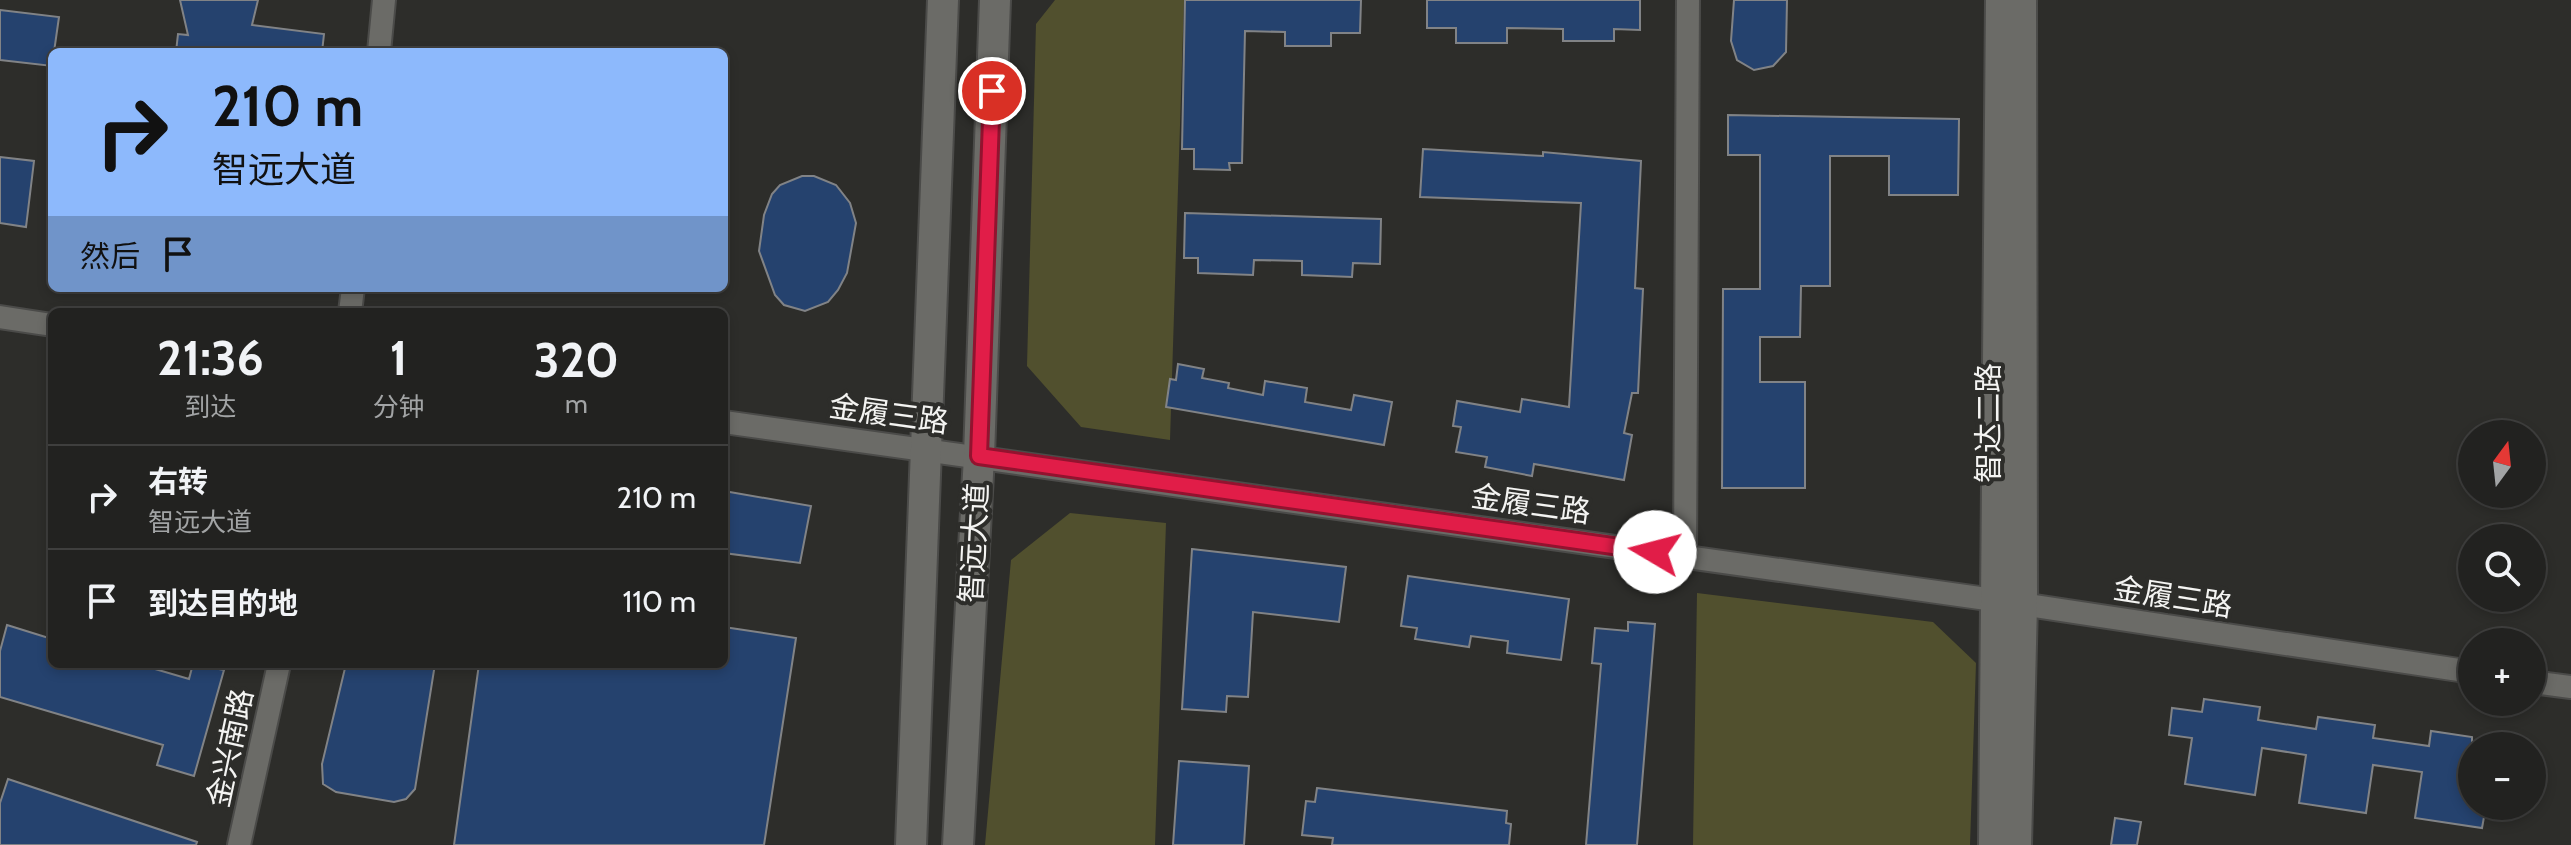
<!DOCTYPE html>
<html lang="zh">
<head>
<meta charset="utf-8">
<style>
	:root { --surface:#222220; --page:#2e2f2d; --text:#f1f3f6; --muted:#a2a4a5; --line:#3f3f3e }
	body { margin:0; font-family:Cabin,"Noto Sans SC",sans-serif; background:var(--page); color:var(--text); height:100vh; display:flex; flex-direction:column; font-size:30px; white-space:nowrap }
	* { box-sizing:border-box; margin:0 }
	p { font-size:26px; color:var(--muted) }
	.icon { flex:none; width:44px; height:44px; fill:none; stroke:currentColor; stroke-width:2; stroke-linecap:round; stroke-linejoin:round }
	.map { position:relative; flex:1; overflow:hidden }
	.details { position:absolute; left:48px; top:308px; width:680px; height:360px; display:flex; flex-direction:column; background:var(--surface); border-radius:12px; box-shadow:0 4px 12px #0003,0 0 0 2px var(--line) }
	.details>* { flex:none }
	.banner { position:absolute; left:48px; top:48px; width:680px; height:244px; border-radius:12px; box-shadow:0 4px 12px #0003,0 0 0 2px var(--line); background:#8db9fc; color:#111; overflow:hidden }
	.needle { width:52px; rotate:15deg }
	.controls { position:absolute; left:2458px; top:420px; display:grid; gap:16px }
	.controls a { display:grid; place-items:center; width:88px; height:88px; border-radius:50%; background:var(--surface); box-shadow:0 4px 12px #0003,0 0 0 2px var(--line); font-size:40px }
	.pin { position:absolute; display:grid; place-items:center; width:68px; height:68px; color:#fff; margin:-34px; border:4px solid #fff; border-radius:50%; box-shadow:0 2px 8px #0007 }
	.me { position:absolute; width:88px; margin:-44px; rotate:278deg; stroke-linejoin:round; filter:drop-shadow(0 0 6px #0008) }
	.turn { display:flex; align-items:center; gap:28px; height:168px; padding:0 32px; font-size:36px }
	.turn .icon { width:104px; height:104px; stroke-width:2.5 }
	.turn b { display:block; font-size:56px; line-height:68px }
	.then { display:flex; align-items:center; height:76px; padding:0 32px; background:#0003; gap:16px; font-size:30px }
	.eta { display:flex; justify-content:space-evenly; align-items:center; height:136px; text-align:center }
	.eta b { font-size:48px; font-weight:700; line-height:56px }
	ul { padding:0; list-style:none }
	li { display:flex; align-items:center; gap:24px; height:104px; padding:0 32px; border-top:2px solid var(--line) }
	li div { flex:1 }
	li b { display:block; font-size:30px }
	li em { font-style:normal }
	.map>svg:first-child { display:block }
	.green { fill:#51502e }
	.building { fill:#25426e; stroke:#818386; stroke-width:2 }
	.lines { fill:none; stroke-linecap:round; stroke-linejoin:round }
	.minor-casing { stroke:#4b4b49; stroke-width:26 }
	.tertiary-casing { stroke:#4b4b49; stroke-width:32 }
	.secondary-casing { stroke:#4b4b49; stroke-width:34 }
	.minor { stroke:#6b6b67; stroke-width:22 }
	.tertiary { stroke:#6b6b67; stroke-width:28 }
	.secondary { stroke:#6b6b67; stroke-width:30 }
	.route-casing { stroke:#92132f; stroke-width:20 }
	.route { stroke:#e11d48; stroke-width:14 }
	.labels { text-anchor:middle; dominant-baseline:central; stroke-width:8; stroke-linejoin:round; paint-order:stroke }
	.street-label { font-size:30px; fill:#f4f4f2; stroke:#2d2d2a }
</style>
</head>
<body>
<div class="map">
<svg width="2571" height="845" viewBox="0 0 2571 845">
	<rect width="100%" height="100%" fill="#2d2d2a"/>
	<!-- green -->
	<path class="green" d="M1055 0H1184L1170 440 1081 427 1027 366 1036 24Z
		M1070 513 1166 523 1155 845H985L1011 560Z
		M1697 593 1933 622 1976 663 1970 845H1693Z"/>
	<!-- building -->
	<path class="building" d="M180 0H258L252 25 324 34 322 52H176L178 34 188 35Z
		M1185 0H1361L1360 33H1331V46H1285V32L1245 31 1242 163H1229L1230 170 1194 169V149H1182Z
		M1427 0H1640V30L1614 29V41H1563V29L1507 28V43H1456V28H1427Z
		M1734 0H1787L1786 52 1773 66 1754 70 1737 60 1731 41Z
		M0 10 59 17 52 66 0 60Z
		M1728 115 1959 119 1958 195H1889V156H1830V286H1801L1800 337H1760V382H1805V488H1722L1723 289H1760V155H1728Z
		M1423 149 1543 156V152L1641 161 1635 288 1643 289 1638 393H1632L1624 433 1632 435 1624 480 1534 464 1532 476 1485 467 1487 457 1456 452 1461 427 1453 426 1457 401 1520 412 1522 399 1569 407 1581 203 1420 197Z
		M0 157 34 161 26 227 0 223Z
		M802 176H814L836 185 850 203 856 223 847 273 838 290 828 302 805 311 784 305 775 295 759 251 764 215 772 194 780 185Z
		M1185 213 1381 219 1380 264 1353 263 1352 277 1302 275V261L1254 260 1253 275 1198 273V258H1184Z
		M1178 364 1204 369 1202 378 1229 383 1228 388 1263 395 1265 381 1307 388 1305 402 1351 410 1354 395 1392 402 1384 445 1166 407 1170 379 1176 380Z
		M724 491 811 506 800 563 724 553Z
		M1192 549 1346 567 1339 622 1253 612 1248 697 1227 696 1226 712 1182 709Z
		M1408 576 1569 599 1561 660 1507 653 1508 641 1471 636 1469 647 1415 639 1417 628 1401 626Z
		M1628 622 1655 624 1637 845H1586L1601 664 1592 663 1595 628 1628 631Z
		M7 625 52 639V664H138L189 679 193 664 224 670 194 776 157 765 163 745 0 697V651Z
		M724 627 796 638 764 845H454L479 664H724Z
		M346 664H435L415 789 406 799 394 802 336 792 323 784 322 764Z
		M2204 699 2260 707 2258 720 2316 729 2318 717 2375 725 2373 738 2429 746 2431 731 2472 737V806H2486L2482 828 2415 818 2422 772 2373 765 2366 813 2299 803 2306 755 2262 748 2255 795 2185 784 2192 738 2169 735 2172 708 2202 712Z
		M1179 761 1249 766 1244 845H1173Z
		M8 779 197 842 196 845H0V803Z
		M1317 788 1507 811 1506 823 1511 824 1509 845H1332L1333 838 1302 835 1306 801 1315 802Z
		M2115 818 2141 822 2137 845H2111Z"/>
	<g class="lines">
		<defs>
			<path id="minor" d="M379 52 384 0
				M350 312 353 288
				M0 317 52 325
				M724 422 1994 600 2472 672
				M1685 556 1688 0
				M2532 682 2571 687
				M239 845 279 664"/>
			<path id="tertiary" d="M1993 845 2000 0
				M2017 845 2023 604 2022 0"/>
			<path id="secondary" d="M911 845 943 0
				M958 845 979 456 995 0"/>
		</defs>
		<!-- minor casing -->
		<use href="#minor" class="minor-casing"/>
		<!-- tertiary casing -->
		<use href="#tertiary" class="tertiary-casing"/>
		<!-- secondary casing -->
		<use href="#secondary" class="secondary-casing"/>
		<!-- minor -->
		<use href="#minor" class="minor"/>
		<!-- tertiary -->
		<use href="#tertiary" class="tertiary"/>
		<!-- secondary -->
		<use href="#secondary" class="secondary"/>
	</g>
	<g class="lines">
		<defs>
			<path id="route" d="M992 91 979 456 1655 552"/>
		</defs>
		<!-- route casing -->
		<use href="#route" class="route-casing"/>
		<!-- route -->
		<use href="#route" class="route"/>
	</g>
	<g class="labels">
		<!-- street labels -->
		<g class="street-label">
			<text transform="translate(889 414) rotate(8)">金履三路</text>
			<text transform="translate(1988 423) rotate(-90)">智达二路</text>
			<text transform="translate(1531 504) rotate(8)">金履三路</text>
			<text transform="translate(974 543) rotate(-87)">智远大道</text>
			<text transform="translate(2173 597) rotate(9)">金履三路</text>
			<text transform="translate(230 748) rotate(-78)">金兴南路</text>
		</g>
	</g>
</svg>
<div class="controls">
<a><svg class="needle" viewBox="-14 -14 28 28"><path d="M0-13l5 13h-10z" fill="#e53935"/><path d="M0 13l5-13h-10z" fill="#a2a4a5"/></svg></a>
<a><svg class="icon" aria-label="search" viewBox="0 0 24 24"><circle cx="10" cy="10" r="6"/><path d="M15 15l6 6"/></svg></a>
<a>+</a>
<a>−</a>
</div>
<div class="pin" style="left:992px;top:91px;background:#d93025"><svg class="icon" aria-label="arrive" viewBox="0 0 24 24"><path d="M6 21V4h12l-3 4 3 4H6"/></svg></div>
<svg class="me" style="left:1655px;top:552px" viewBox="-20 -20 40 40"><circle r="19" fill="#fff"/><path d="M0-13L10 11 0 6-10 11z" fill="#e11d48"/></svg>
<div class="banner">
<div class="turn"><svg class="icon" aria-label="right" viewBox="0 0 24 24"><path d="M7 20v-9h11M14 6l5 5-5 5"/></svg><div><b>210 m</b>智远大道</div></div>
<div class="then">然后<svg class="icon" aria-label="arrive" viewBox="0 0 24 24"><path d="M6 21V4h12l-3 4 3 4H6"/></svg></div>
</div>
<section class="details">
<div class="eta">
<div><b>21:36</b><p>到达</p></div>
<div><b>1</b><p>分钟</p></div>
<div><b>320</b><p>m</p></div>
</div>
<ul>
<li><svg class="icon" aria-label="right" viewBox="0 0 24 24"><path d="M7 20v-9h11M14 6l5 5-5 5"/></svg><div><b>右转</b><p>智远大道</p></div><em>210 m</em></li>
<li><svg class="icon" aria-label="arrive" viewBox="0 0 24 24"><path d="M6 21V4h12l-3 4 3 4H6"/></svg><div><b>到达目的地</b></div><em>110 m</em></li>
</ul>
</section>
</div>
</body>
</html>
